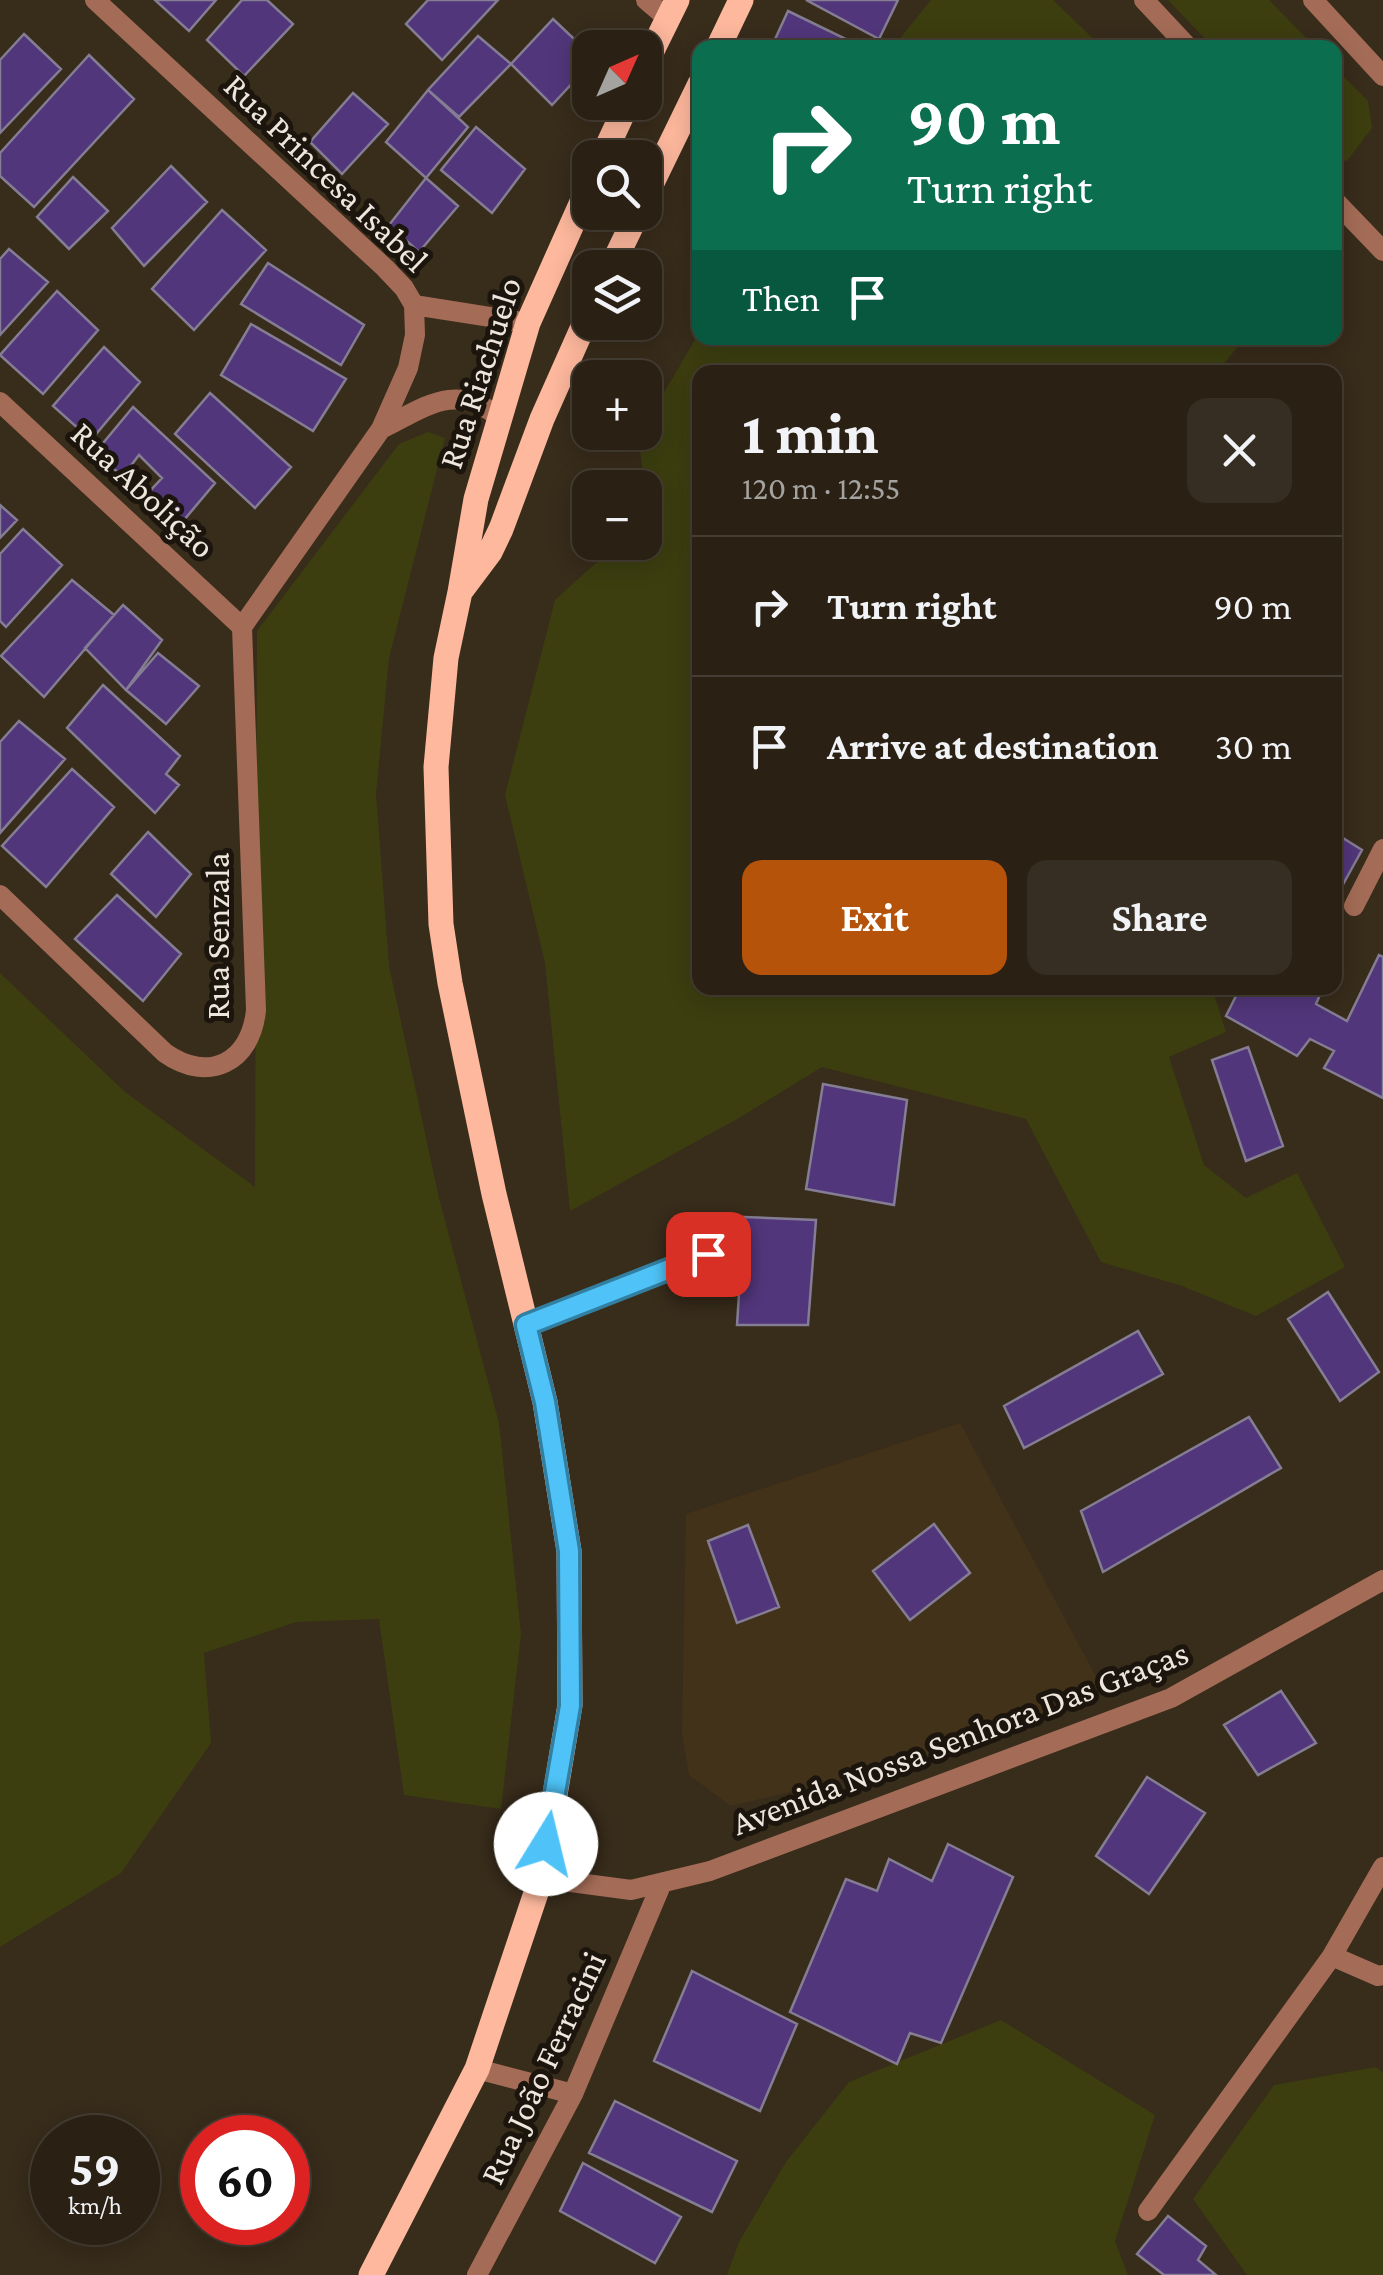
<!DOCTYPE html>
<html lang="en">
<head>
<meta charset="utf-8">
<style>
	:root { --surface:#2a2114; --page:#362e22; --text:#f1f3f6; --muted:#a5a3a0; --line:#463e34; --accent:#b45309 }
	body { margin:0; font-family:"Crimson Pro",serif; background:var(--page); color:var(--text); height:100vh; display:flex; flex-direction:column; font-size:38px; white-space:nowrap }
	* { box-sizing:border-box; margin:0 }
	p { font-size:32px; color:var(--muted) }
	.icon { flex:none; width:55px; height:55px; fill:none; stroke:currentColor; stroke-width:2; stroke-linecap:round; stroke-linejoin:round }
	.map { position:relative; flex:1; overflow:hidden }
	.side { position:absolute; left:692px; top:365px; width:650px; height:630px; display:flex; flex-direction:column; background:var(--surface); border-radius:20px; box-shadow:0 5px 25px #0003,0 0 0 2px var(--line) }
	.side>* { flex:none }
	.top-card { position:absolute; left:692px; top:40px; width:650px; height:305px; border-radius:20px; box-shadow:0 5px 25px #0003,0 0 0 2px var(--line); background:#0b6e4f; color:#fff; overflow:hidden }
	.needle { width:65px; rotate:45deg }
	.controls { position:absolute; left:572px; top:30px; display:grid; gap:20px }
	.controls a { display:grid; place-items:center; width:90px; height:90px; border-radius:20px; background:var(--surface); box-shadow:0 5px 25px #0003,0 0 0 2px var(--line); font-size:50px }
	.speed { position:absolute; left:30px; top:2115px; display:flex; gap:20px; font-size:50px; font-weight:700; text-align:center }
	.speed>* { display:grid; place-content:center; width:130px; height:130px; border-radius:50%; background:var(--surface); box-shadow:0 5px 25px #0003,0 0 0 2px var(--line); line-height:1 }
	.speed small { font-size:25px; font-weight:400 }
	.speed .limit { border:15px solid #d22; background:#fff; color:#111 }
	.pin { position:absolute; display:grid; place-items:center; width:85px; height:85px; color:#fff; margin:-42px; border-radius:20px; box-shadow:0 5px 15px #0006 }
	.me { position:absolute; width:110px; margin:-55px; rotate:9deg; stroke-linejoin:round; filter:drop-shadow(0 0 8px #0008) }
	.turn { display:flex; align-items:center; gap:35px; height:210px; padding:0 50px; font-size:45px }
	.turn .icon { width:130px; height:130px; stroke-width:2.5 }
	.turn b { display:block; font-size:70px; line-height:85px }
	.then { display:flex; align-items:center; height:95px; padding:0 50px; background:#0003; gap:20px; font-size:38px }
	.round { display:grid; place-items:center; flex:none; width:105px; height:105px; border-radius:20px; background:var(--page) }
	.overview { display:flex; align-items:center; justify-content:space-between; height:170px; padding:0 50px }
	h1 { font-size:60px; font-weight:700; line-height:75px }
	.primary-button { display:flex; gap:20px; margin-top:auto; padding:20px 50px }
	.primary-button a { flex:1; height:115px; border-radius:20px; background:var(--accent); color:#fff; font-size:40px; font-weight:700; line-height:115px; text-align:center }
	.primary-button a+a { background:var(--page); color:var(--text) }
	ul { padding:0; list-style:none }
	li { display:flex; align-items:center; gap:30px; height:140px; padding:0 50px; border-top:2px solid var(--line) }
	li div { flex:1 }
	li b { display:block; font-size:38px }
	li em { font-style:normal }
	.map>svg:first-child { display:block }
	.built { fill:#42321a }
	.green { fill:#3c3e10 }
	.building { fill:#52367b; stroke:#847d93; stroke-width:2.5 }
	.lines { fill:none; stroke-linecap:round; stroke-linejoin:round }
	.service { stroke:#a46c57; stroke-width:20 }
	.minor { stroke:#a46c57; stroke-width:20 }
	.primary { stroke:#fdb89d; stroke-width:25 }
	.route-casing { stroke:#337fa1; stroke-width:25 }
	.route { stroke:#4fc3f7; stroke-width:18 }
	.labels { text-anchor:middle; dominant-baseline:central; stroke-width:10; stroke-linejoin:round; paint-order:stroke }
	.street-label { font-size:35px; fill:#eee6dc; stroke:#1b150e }
</style>
</head>
<body>
<div class="map">
<svg width="1383" height="2275" viewBox="0 0 1383 2275">
	<rect width="100%" height="100%" fill="#382c1b"/>
	<!-- built -->
	<path class="built" d="M960 1423 1102 1688 962 1750 731 1806 689 1775 682 1734 686 1514Z"/>
	<!-- green -->
	<path class="green" d="M931 0H1053L1102 47H893Z
		M1168 0H1269L1315 47H1213Z
		M1335 68 1368 101 1372 128 1347 161 1335 159Z
		M700 331V338H1245L1217 372H700V988H1212L1226 1032 1169 1057 1204 1165 1246 1198 1297 1173 1345 1267 1256 1316 1182 1286 1101 1262 1026 1119 822 1067 739 1118 570 1211 545 963 505 795 555 600 618 543 645 542V518L649 514 638 437 645 432V425Z
		M428 432 445 438 389 658 376 794 389 966 439 1198 499 1423 521 1634 501 1809 404 1795 379 1619 296 1622 204 1653 211 1743 121 1873 0 1947V973L125 1092 255 1187 257 631 399 444Z
		M1001 2020 1155 2115 1115 2241 1128 2275H727L739 2242 786 2162 849 2082Z
		M1376 2067 1383 2073V2275H1247L1193 2199 1274 2085Z"/>
	<!-- building -->
	<path class="building" d="M155 0H216L189 31Z
		M242 0H267L293 24 244 76 207 40Z
		M428 0H498L442 60 406 24Z
		M806 0H898L879 39Z
		M788 11 850 41 847 48H771Z
		M553 19 590 54V64L552 105 511 64Z
		M24 34 61 69 0 133V60Z
		M478 36 511 64 459 117 428 90Z
		M89 55 134 99 34 207 0 176V153Z
		M428 90 468 127 426 178 386 142Z
		M353 93 388 124 342 174 310 142Z
		M476 127 525 169 492 213 441 170Z
		M171 166 207 202 144 266 112 228Z
		M73 177 108 211 69 249 37 217Z
		M426 178 458 206 419 252 389 225Z
		M222 210 266 250 194 330 152 289Z
		M9 249 48 282 0 335V259Z
		M268 263 364 325 341 365 241 304Z
		M57 291 98 330 43 394 0 355Z
		M251 324 346 379 313 431 221 375Z
		M104 347 140 382 91 440 53 406Z
		M210 393 291 467 255 508 175 434Z
		M133 407 215 483 179 526 147 494 162 478 139 455 123 476 94 454Z
		M0 505 17 520 0 538Z
		M23 529 62 565 6 627 0 621V554Z
		M72 580 114 615 44 697 1 656Z
		M123 605 162 640 126 690 85 648Z
		M158 653 199 686 166 724 126 690Z
		M103 685 180 756 166 774 179 785 155 813 67 728Z
		M19 721 65 759 0 833V742Z
		M72 769 114 807 46 887 2 846Z
		M148 832 191 874 156 917 111 874Z
		M1335 833 1362 850 1335 899Z
		M117 895 181 954 143 1001 75 939Z
		M1379 955 1383 957V1098L1324 1068 1334 1051 1310 1039 1297 1056 1226 1016 1240 988H1323L1316 1004 1347 1021Z
		M1248 1047 1283 1146 1246 1161 1212 1060Z
		M823 1084 907 1100 894 1205 806 1189Z
		M744 1217 816 1220 808 1325H737Z
		M1328 1292 1379 1372 1340 1401 1288 1319Z
		M1138 1331 1163 1374 1024 1448 1004 1406Z
		M1249 1417 1281 1468 1103 1572 1081 1511Z
		M934 1524 970 1573 910 1620 873 1571Z
		M748 1525 779 1607 737 1623 708 1541Z
		M1281 1691 1316 1743 1258 1775 1224 1725Z
		M1147 1777 1205 1813 1149 1894 1096 1856Z
		M948 1844 1013 1877 941 2043 910 2033 897 2064 790 2012 846 1879 877 1891 889 1859 932 1881Z
		M692 1971 797 2024 760 2111 654 2061Z
		M615 2101 737 2161 712 2212 589 2153Z
		M583 2163 681 2217 655 2263 560 2211Z
		M1168 2216 1206 2246 1198 2260 1216 2275H1164L1137 2254Z"/>
	<g class="lines">
		<!-- service -->
		<path class="service" d="M1354 906 1383 849
			M526 1325 708 1254
			M1332 1956 1378 1976 1383 1975
			M1148 2211 1332 1956 1383 1867"/>
		<!-- minor -->
		<path class="minor" d="M95 0 385 268 404 288 414 305 415 335 408 368 381 429 242 627
			M646 0 667 18
			M1144 0 1189 48
			M1313 0 1383 76
			M1335 201 1383 251
			M414 305 528 323
			M0 402 242 627
			M381 429C426 407 455 381 500 418
			M0 895 165 1053C209 1084 251 1062 256 1010L242 627
			M541 1878 631 1890 710 1871 1171 1698 1383 1580
			M477 2069 573 2094
			M477 2275 573 2094 661 1885"/>
		<!-- primary -->
		<path class="primary" d="M718 48 741 0
			M645 65 677 0
			M602 158 628 102
			M645 197 700 84
			M611 268 638 212
			M460 592 476 499 528 323 590 184
			M371 2275 477 2069 541 1878 570 1705 569 1551 545 1402 494 1194 450 983 441 924 436 767 446 658 460 592 490 552 501 529 542 419 590 311"/>
	</g>
	<g class="lines">
		<defs>
			<path id="route" d="M546 1844 570 1706 569 1551 545 1402 526 1325 708 1254"/>
		</defs>
		<!-- route casing -->
		<use href="#route" class="route-casing"/>
		<!-- route -->
		<use href="#route" class="route"/>
	</g>
	<g class="labels">
		<!-- street labels -->
		<g class="street-label">
			<text transform="translate(326 173) rotate(44)">Rua Princesa Isabel</text>
			<text transform="translate(480 373) rotate(-72)">Rua Riachuelo</text>
			<text transform="translate(143 490) rotate(43)">Rua Abolição</text>
			<text transform="translate(217 936) rotate(-90)">Rua Senzala</text>
			<text transform="translate(960 1738) rotate(-21)">Avenida Nossa Senhora Das Graças</text>
			<text transform="translate(543 2068) rotate(-65)">Rua João Ferracini</text>
		</g>
	</g>
</svg>
<div class="controls">
<a><svg class="needle" viewBox="-14 -14 28 28"><path d="M0-13l5 13h-10z" fill="#e53935"/><path d="M0 13l5-13h-10z" fill="#a5a3a0"/></svg></a>
<a><svg class="icon" aria-label="search" viewBox="0 0 24 24"><circle cx="10" cy="10" r="6"/><path d="M15 15l6 6"/></svg></a>
<a><svg class="icon" aria-label="layers" viewBox="0 0 24 24"><path d="M12 4l9 5-9 5-9-5zM3 14l9 5 9-5"/></svg></a>
<a>+</a>
<a>−</a>
</div>
<div class="speed"><div>59<small>km/h</small></div><div class="limit">60</div></div>
<div class="pin" style="left:708px;top:1254px;background:#d93025"><svg class="icon" aria-label="arrive" viewBox="0 0 24 24"><path d="M6 21V4h12l-3 4 3 4H6"/></svg></div>
<svg class="me" style="left:546px;top:1844px" viewBox="-20 -20 40 40"><circle r="19" fill="#fff"/><path d="M0-13L10 11 0 6-10 11z" fill="#4fc3f7"/></svg>
<div class="top-card">
<div class="turn"><svg class="icon" aria-label="right" viewBox="0 0 24 24"><path d="M7 20v-9h11M14 6l5 5-5 5"/></svg><div><b>90 m</b>Turn right</div></div>
<div class="then">Then<svg class="icon" aria-label="arrive" viewBox="0 0 24 24"><path d="M6 21V4h12l-3 4 3 4H6"/></svg></div>
</div>
<section class="side">
<div class="overview"><div><h1>1 min</h1><p>120 m · 12:55</p></div><a class="round"><svg class="icon" aria-label="close" viewBox="0 0 24 24"><path d="M6 6l12 12M18 6L6 18"/></svg></a></div>
<ul>
<li><svg class="icon" aria-label="right" viewBox="0 0 24 24"><path d="M7 20v-9h11M14 6l5 5-5 5"/></svg><div><b>Turn right</b></div><em>90 m</em></li>
<li><svg class="icon" aria-label="arrive" viewBox="0 0 24 24"><path d="M6 21V4h12l-3 4 3 4H6"/></svg><div><b>Arrive at destination</b></div><em>30 m</em></li>
</ul>
<div class="primary-button"><a>Exit</a><a>Share</a></div>
</section>
</div>
</body>
</html>
